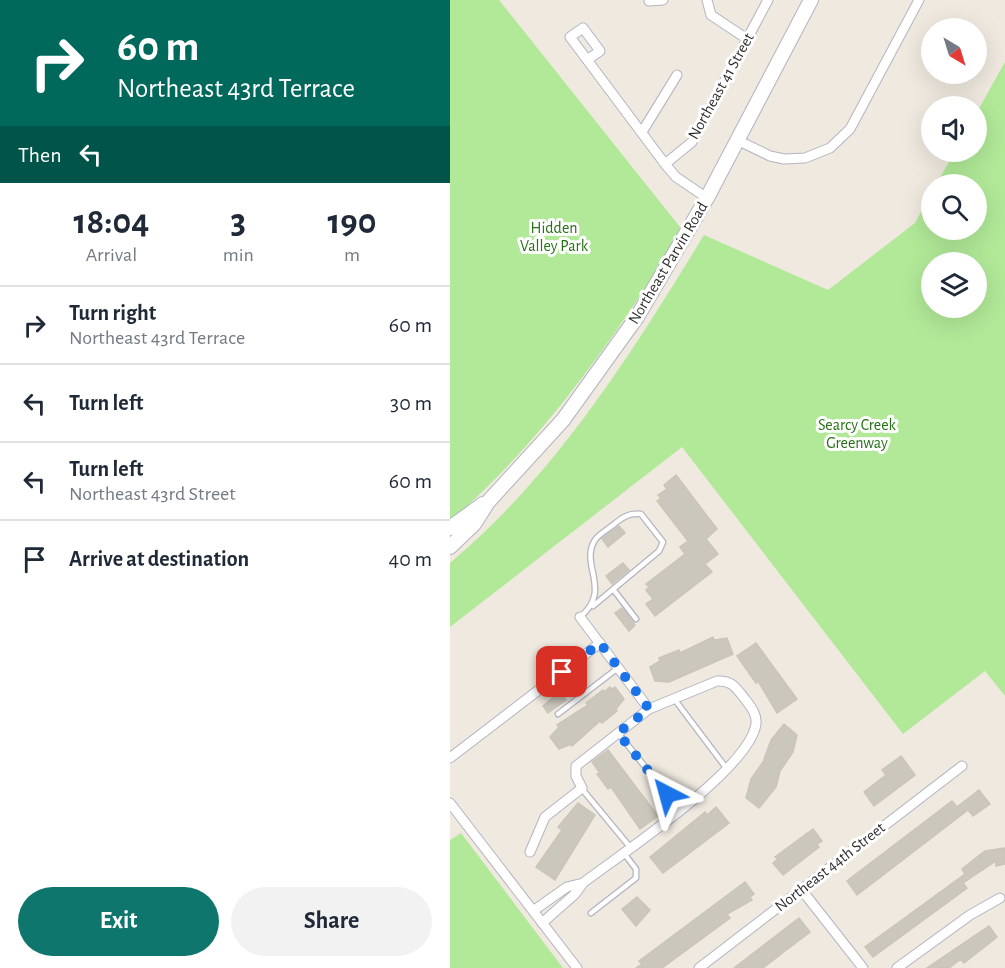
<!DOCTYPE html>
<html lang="en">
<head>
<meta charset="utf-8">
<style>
	:root { --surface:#fff; --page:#f2f2f3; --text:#1f2937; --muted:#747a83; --line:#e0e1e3; --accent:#0f766e }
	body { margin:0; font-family:"Alegreya Sans",sans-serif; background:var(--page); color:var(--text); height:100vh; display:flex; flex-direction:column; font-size:22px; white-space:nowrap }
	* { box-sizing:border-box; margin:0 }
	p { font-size:20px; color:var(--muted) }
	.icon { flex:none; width:33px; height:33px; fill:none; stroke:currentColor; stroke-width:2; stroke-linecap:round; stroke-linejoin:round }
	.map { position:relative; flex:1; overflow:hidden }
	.sheet { display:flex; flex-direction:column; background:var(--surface); width:450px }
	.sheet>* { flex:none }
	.guide { background:#00695c; color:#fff; overflow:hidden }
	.needle { width:39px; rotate:142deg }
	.controls { position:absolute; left:471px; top:18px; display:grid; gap:12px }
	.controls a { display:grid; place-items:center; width:66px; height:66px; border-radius:50%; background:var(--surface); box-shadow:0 6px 24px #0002; font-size:30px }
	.pin { position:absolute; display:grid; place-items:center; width:51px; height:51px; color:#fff; margin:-26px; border-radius:12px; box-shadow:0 3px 9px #0006 }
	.me { position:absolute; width:66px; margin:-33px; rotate:321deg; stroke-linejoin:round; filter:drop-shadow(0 0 4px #0008) }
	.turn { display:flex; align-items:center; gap:21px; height:126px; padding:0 18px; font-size:27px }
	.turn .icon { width:78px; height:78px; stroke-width:2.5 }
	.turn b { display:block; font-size:42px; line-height:51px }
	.then { display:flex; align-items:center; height:57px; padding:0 18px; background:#0003; gap:12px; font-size:22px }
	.eta { display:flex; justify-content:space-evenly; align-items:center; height:102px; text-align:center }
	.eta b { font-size:36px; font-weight:600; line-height:42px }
	.primary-button { display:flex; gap:12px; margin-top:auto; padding:12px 18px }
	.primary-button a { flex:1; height:69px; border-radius:36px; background:var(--accent); color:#fff; font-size:24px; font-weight:600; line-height:69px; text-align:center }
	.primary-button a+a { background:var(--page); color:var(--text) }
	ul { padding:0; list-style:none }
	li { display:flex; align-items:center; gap:18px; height:78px; padding:0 18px; border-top:2px solid var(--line) }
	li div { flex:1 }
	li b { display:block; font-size:22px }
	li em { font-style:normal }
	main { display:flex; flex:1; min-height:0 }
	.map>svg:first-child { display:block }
	.green { fill:#b1e998; fill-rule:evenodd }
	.building { fill:#cbc7bd; stroke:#cbc5b8; stroke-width:1.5 }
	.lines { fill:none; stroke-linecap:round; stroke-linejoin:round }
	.service-casing { stroke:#b3b4c1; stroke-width:7 }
	.minor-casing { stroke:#b3b4c1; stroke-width:11 }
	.secondary-casing { stroke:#b3b4c1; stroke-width:16 }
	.service { stroke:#fff; stroke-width:4.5 }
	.minor { stroke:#fff; stroke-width:9 }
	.secondary { stroke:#fff; stroke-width:14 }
	.route { stroke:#1a73e8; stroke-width:10; stroke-dasharray:0 18 }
	.labels { text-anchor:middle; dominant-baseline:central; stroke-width:6; stroke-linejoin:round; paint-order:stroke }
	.street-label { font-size:16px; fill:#2d2d2d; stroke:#fff }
	.park-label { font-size:16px; fill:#257115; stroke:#fff }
</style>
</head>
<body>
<main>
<section class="sheet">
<div class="guide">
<div class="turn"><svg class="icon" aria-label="right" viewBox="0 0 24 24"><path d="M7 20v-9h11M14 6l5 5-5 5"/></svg><div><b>60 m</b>Northeast 43rd Terrace</div></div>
<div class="then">Then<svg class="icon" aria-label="left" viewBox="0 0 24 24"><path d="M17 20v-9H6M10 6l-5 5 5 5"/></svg></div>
</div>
<div class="eta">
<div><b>18:04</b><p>Arrival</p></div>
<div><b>3</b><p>min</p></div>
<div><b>190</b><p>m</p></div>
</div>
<ul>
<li><svg class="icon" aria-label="right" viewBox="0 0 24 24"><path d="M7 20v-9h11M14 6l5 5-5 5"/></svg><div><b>Turn right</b><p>Northeast 43rd Terrace</p></div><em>60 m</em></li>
<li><svg class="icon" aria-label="left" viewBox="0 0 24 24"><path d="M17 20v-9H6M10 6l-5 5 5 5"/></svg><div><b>Turn left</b></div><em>30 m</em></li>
<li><svg class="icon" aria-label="left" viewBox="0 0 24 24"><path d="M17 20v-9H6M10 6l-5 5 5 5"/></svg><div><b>Turn left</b><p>Northeast 43rd Street</p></div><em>60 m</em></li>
<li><svg class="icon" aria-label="arrive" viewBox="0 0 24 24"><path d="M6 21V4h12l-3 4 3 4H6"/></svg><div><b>Arrive at destination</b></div><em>40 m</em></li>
</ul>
<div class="primary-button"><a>Exit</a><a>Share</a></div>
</section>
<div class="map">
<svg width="555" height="968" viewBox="0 0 555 968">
	<rect width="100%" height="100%" fill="#efe9df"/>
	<!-- green -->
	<path class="green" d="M0 0H49L230 227C228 244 204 275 194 290 138 374 77 455 0 521Z
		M555 62V696L535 671 453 734 232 447 0 627V563C107 473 182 353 254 235L378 290 465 223 481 193 482 230H526V184H486L505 152H526L527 112ZM482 262H526V308H482Z
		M11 833 113 968H0V840Z"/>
	<!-- building -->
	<path class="building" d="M226 475 267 529 256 539 268 554 255 564 262 572 205 616 196 604 203 599 196 590 199 587 196 584 235 554 230 547 238 541 207 501 211 498 208 495 217 489 214 485Z
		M169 526 175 533 158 547 152 539Z
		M173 563 179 570 162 584 156 576Z
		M172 608 185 625 179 631 165 613Z
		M263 637 264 640 277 638 283 654 219 682 205 681 200 667 210 661 209 658 229 650 230 653Z
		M306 643 347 699 327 713 308 681 306 683 287 656Z
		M160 687 162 689 165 687 174 699 166 709 167 711 152 723 150 721 122 746 121 744 109 749 100 737 109 727 107 725 138 705 136 703 153 690 154 692Z
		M110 692 116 700 98 713 93 706Z
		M334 724 347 735 343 752 330 771 326 787 309 808 296 798 301 779 313 762 321 740Z
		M158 750 208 816 190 829 161 787 158 789 147 774 150 773 142 762Z
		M451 756 465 775 424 806 414 792 436 775 432 770Z
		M529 790 540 804 523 816 518 810 407 895 397 881 502 801 507 807Z
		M128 803 145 815 105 880 86 867 112 830 108 827Z
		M266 807 279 823 213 873 200 857 255 812 257 815Z
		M363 829 372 841 367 844 369 847 333 875 323 863 328 859 325 857Z
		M555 848V864L546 866V861L513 883 517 888 423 957 415 947 515 874 512 869 535 851Z
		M295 882 304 894 300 897 302 900 277 914 280 918 212 968H186L192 964 189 961Z
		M187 897 200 910 186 926 172 909Z
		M349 918 360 932 335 951 313 968H284Z
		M539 926 547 937 514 963 511 959 499 968H477Z"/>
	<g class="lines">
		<defs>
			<path id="service" d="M163 589 186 619
				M130 617C163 590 129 565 145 540 149 534 157 530 163 525 173 517 178 513 191 514L213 542 209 551 143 606
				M225 700 277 769
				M108 714 168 668
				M168 733 229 809
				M132 789 180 847
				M141 913 186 878V869L173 852"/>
			<path id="minor" d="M257 0 261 15 297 39
				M199 1 213 0
				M137 60 150 51 133 28 120 37 215 164 226 177 257 198
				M192 132 227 75
				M287 140 320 156 334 159 355 158 380 148 400 129 469 0
				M215 164 242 142 318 0
				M130 617 199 709
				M0 758 150 643
				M0 803 127 968
				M80 852 95 817 132 788 126 776V766L199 709 267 681C282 680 286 688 295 699 301 707 307 714 306 724 299 770 172 853 133 883L125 894 92 923
				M351 889 413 968
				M83 911 117 887 133 883
				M249 968 512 766
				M447 968 520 915 550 898"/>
			<path id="secondary" d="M0 528 33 504
				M0 547 24 524 38 502 113 420 187 317 257 198 361 0"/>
		</defs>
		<!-- service casing -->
		<use href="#service" class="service-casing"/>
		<!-- minor casing -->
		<use href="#minor" class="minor-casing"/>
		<!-- secondary casing -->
		<use href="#secondary" class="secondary-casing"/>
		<!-- service -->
		<use href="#service" class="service"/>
		<!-- minor -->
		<use href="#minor" class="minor"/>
		<!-- secondary -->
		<use href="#secondary" class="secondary"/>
	</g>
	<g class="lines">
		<!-- route -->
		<path class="route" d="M112 672 150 643 199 709 168 733 217 794"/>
	</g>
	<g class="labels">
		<!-- street labels -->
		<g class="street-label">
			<text transform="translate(271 86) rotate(-61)">Northeast 41 Street</text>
			<text transform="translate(218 263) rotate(-59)">Northeast Parvin Road</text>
			<text transform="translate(380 867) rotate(-38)">Northeast 44th Street</text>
		</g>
		<!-- park labels -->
		<g class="park-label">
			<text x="104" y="228">Hidden<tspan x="104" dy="18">Valley Park</tspan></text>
			<text x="407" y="425">Searcy Creek<tspan x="407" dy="18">Greenway</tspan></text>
		</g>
	</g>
</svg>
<div class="controls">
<a><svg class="needle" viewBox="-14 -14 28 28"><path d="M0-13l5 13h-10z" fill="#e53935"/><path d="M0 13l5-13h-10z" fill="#747a83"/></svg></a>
<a><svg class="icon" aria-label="sound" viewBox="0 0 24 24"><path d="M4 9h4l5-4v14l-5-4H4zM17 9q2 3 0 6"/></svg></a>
<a><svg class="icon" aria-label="search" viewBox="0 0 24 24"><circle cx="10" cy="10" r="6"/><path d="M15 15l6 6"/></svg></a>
<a><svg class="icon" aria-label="layers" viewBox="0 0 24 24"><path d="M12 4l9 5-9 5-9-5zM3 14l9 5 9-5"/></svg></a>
</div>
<div class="pin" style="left:112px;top:672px;background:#d93025"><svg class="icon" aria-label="arrive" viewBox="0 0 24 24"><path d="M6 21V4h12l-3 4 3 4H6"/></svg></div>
<svg class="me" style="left:217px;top:794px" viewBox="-20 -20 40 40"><path d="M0-17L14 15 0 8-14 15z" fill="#1a73e8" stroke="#fff" stroke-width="4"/></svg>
</div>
</main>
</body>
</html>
